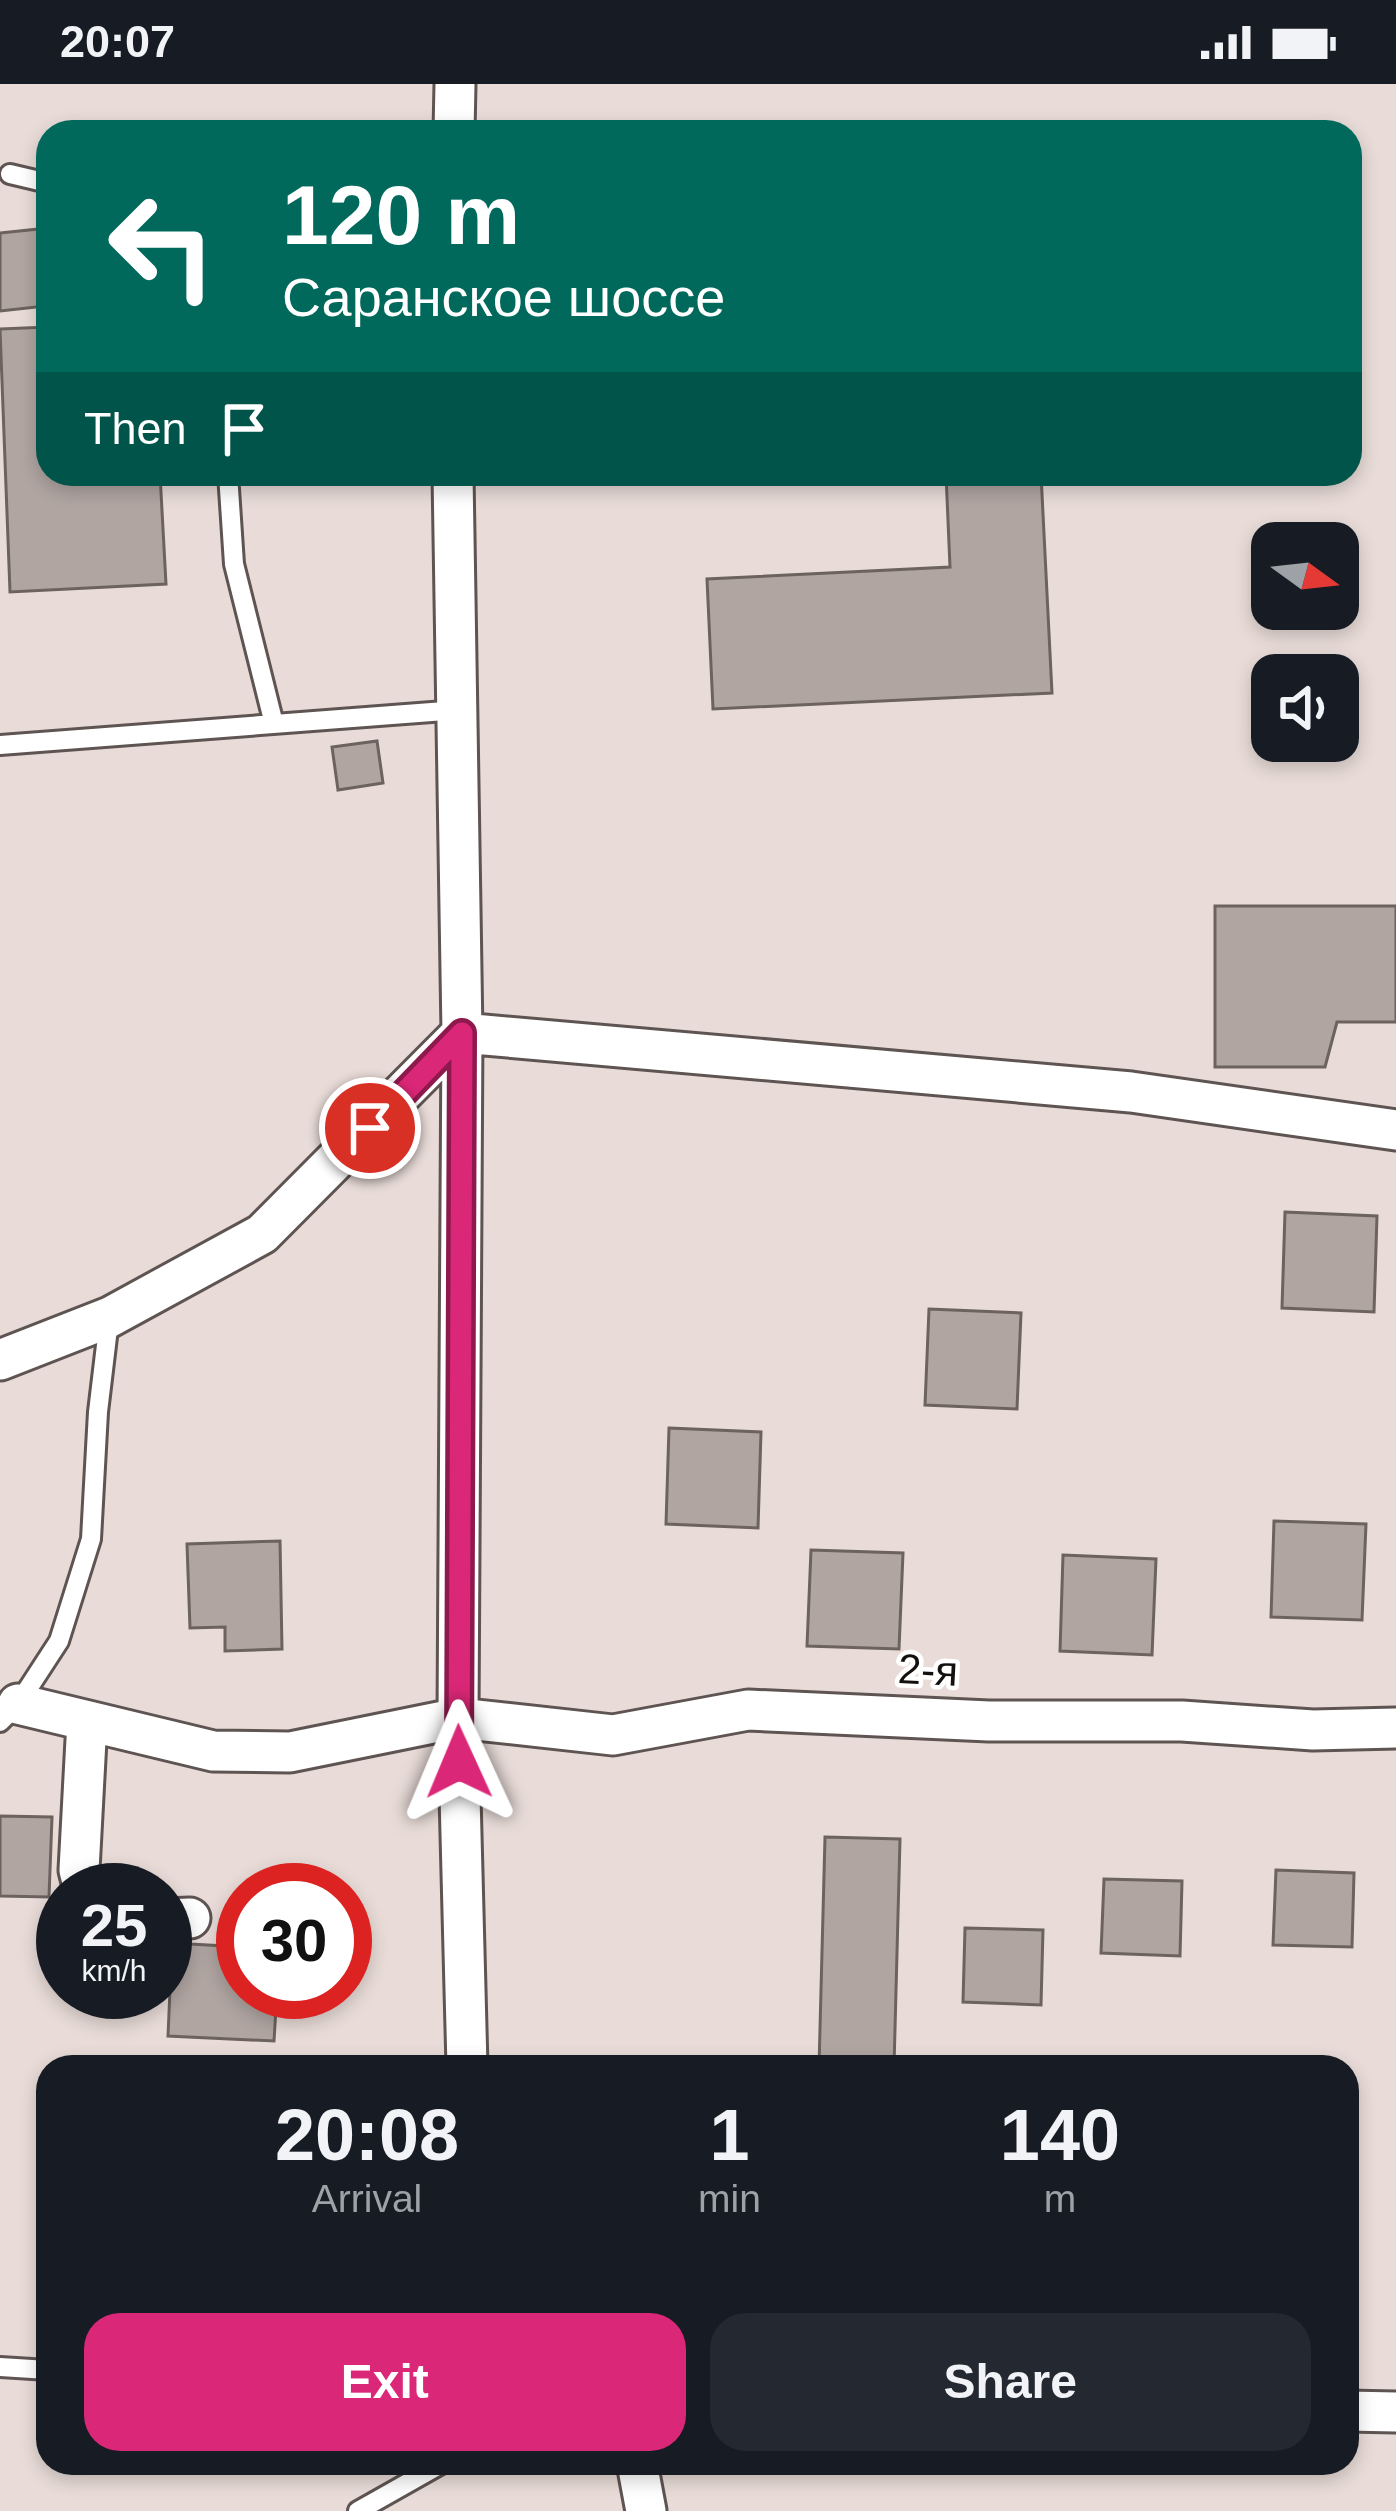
<!DOCTYPE html>
<html lang="en">
<head>
<meta charset="utf-8">
<style>
	:root { --surface:#171b24; --page:#242831; --text:#f1f3f6; --muted:#9ea1a6; --accent:#db2777 }
	body { margin:0; font-family:Arial,sans-serif; background:var(--page); color:var(--text); height:100vh; display:flex; flex-direction:column; font-size:45px; white-space:nowrap }
	* { box-sizing:border-box; margin:0 }
	p { font-size:39px; color:var(--muted) }
	.icon { flex:none; width:66px; height:66px; fill:none; stroke:currentColor; stroke-width:2; stroke-linecap:round; stroke-linejoin:round }
	.map { position:relative; flex:1; overflow:hidden }
	.drawer { position:absolute; left:36px; top:1971px; width:1323px; height:420px; display:flex; flex-direction:column; background:var(--surface); border-radius:36px; box-shadow:0 6px 18px #0003 }
	.drawer>* { flex:none }
	.top-card { position:absolute; left:36px; top:36px; width:1326px; height:366px; border-radius:36px; box-shadow:0 6px 18px #0003; background:#00695c; color:#fff; overflow:hidden }
	.needle { width:78px; rotate:105deg }
	.tools { position:absolute; left:1251px; top:438px; display:grid; gap:24px }
	.tools a { display:grid; place-items:center; width:108px; height:108px; border-radius:24px; background:var(--surface); box-shadow:0 6px 18px #0003; font-size:60px }
	.speed { position:absolute; left:36px; top:1779px; display:flex; gap:24px; font-size:60px; font-weight:700; text-align:center }
	.speed>* { display:grid; place-content:center; width:156px; height:156px; border-radius:50%; background:var(--surface); box-shadow:0 6px 18px #0003; line-height:1 }
	.speed small { font-size:30px; font-weight:400 }
	.speed .limit { border:18px solid #d22; background:#fff; color:#111 }
	.pin { position:absolute; display:grid; place-items:center; width:102px; height:102px; color:#fff; margin:-51px; border:6px solid #fff; border-radius:50%; box-shadow:0 3px 12px #0007 }
	.me { position:absolute; width:132px; margin:-66px; rotate:359deg; stroke-linejoin:round; filter:drop-shadow(0 0 9px #0008) }
	.turn { display:flex; align-items:center; gap:42px; height:252px; padding:0 48px; font-size:54px }
	.turn .icon { width:156px; height:156px; stroke-width:2.5 }
	.turn b { display:block; font-size:84px; line-height:102px }
	.then { display:flex; align-items:center; height:114px; padding:0 48px; background:#0003; gap:24px; font-size:45px }
	.eta { display:flex; justify-content:space-evenly; align-items:center; height:204px; text-align:center }
	.eta b { font-size:72px; font-weight:700; line-height:84px }
	.cta { display:flex; gap:24px; margin-top:auto; padding:24px 48px }
	.cta a { flex:1; height:138px; border-radius:36px; background:var(--accent); color:#fff; font-size:48px; font-weight:700; line-height:138px; text-align:center }
	.cta a+a { background:var(--page); color:var(--text) }
	.status { display:flex; justify-content:space-between; align-items:center; height:84px; padding:0 60px; background:var(--surface); direction:ltr }
	.status svg { height:33px; fill:currentColor }
	.map>svg:first-child { display:block }
	.building { fill:#b0a5a1; stroke:#6c625e; stroke-width:3 }
	.lines { fill:none; stroke-linecap:round; stroke-linejoin:round }
	.service-casing { stroke:#5e5451; stroke-width:24 }
	.minor-casing { stroke:#5e5451; stroke-width:45 }
	.service { stroke:#fff; stroke-width:18 }
	.minor { stroke:#fff; stroke-width:39 }
	.route-casing { stroke:#8e194d; stroke-width:30 }
	.route { stroke:#db2777; stroke-width:21 }
	.labels { text-anchor:middle; dominant-baseline:central; stroke-width:9; stroke-linejoin:round; paint-order:stroke }
	.street-label { font-size:42px; fill:#14100e; stroke:#fff }
</style>
</head>
<body>
<div class="status"><b>20:07</b><svg viewBox="0 0 49 12"><path d="M0 12V9h3v3zM5 12V6h3v6zM10 12V3h3v9zM15 12V0h3v12zM26 1h20v11H26zM47 4h2v5h-2z"/></svg></div>
<div class="map">
<svg width="1396" height="2427" viewBox="0 0 1396 2427">
	<rect width="100%" height="100%" fill="#e9dcd8"/>
	<!-- building -->
	<path class="building" d="M39 145 46 222 0 227V149Z
		M48 243V390H160L166 500 10 508 0 245Z
		M946 390H1041L1052 609 713 625 707 495 950 483Z
		M377 657 383 699 338 706 332 663Z
		M1215 822H1396V938H1337L1325 983H1215Z
		M1285 1128 1377 1132 1374 1228 1282 1224Z
		M929 1225 1021 1229 1017 1325 925 1321Z
		M669 1344 761 1348 758 1444 666 1440Z
		M1274 1437 1366 1440 1362 1536 1271 1533Z
		M280 1457 282 1565 225 1567V1543L190 1544 187 1460Z
		M811 1466 903 1469 899 1565 807 1562Z
		M1063 1471 1156 1475 1152 1571 1060 1567Z
		M0 1732 52 1733 49 1813 0 1812Z
		M825 1753 900 1755 894 1983H819Z
		M1276 1786 1354 1789 1352 1863 1273 1861Z
		M1104 1795 1182 1797 1180 1872 1101 1869Z
		M965 1844 1043 1846 1041 1921 963 1918Z
		M172 1859 243 1863V1908H277L274 1957 168 1952Z"/>
	<g class="lines">
		<defs>
			<path id="service" d="M10 90 48 99
				M228 390 234 480 274 640
				M0 661 458 626
				M0 1638 18 1620 59 1557 91 1455 98 1328 109 1236
				M0 2283 48 2286
				M358 2427 443 2379"/>
			<path id="minor" d="M454 48 455 0
				M453 390 462 949 458 1634 467 1983
				M0 1276 110 1233 262 1150 462 949 1131 1008 1396 1046
				M18 1620 213 1667 290 1668 458 1634 613 1651 748 1626 989 1637H1182L1313 1646 1396 1644
				M84 1806 79 1786 87 1637
				M165 1835 190 1834
				M1347 2327 1396 2328
				M637 2379 646 2427"/>
		</defs>
		<!-- service casing -->
		<use href="#service" class="service-casing"/>
		<!-- minor casing -->
		<use href="#minor" class="minor-casing"/>
		<!-- service -->
		<use href="#service" class="service"/>
		<!-- minor -->
		<use href="#minor" class="minor"/>
	</g>
	<g class="lines">
		<defs>
			<path id="route" d="M370 1044 462 949 459 1678"/>
		</defs>
		<!-- route casing -->
		<use href="#route" class="route-casing"/>
		<!-- route -->
		<use href="#route" class="route"/>
	</g>
	<g class="labels">
		<!-- street labels -->
		<g class="street-label">
			<text transform="translate(928 1586) rotate(3)">2-я</text>
		</g>
	</g>
</svg>
<div class="tools">
<a><svg class="needle" viewBox="-14 -14 28 28"><path d="M0-13l5 13h-10z" fill="#e53935"/><path d="M0 13l5-13h-10z" fill="#9ea1a6"/></svg></a>
<a><svg class="icon" aria-label="sound" viewBox="0 0 24 24"><path d="M4 9h4l5-4v14l-5-4H4zM17 9q2 3 0 6"/></svg></a>
</div>
<div class="speed"><div>25<small>km/h</small></div><div class="limit">30</div></div>
<div class="pin" style="left:370px;top:1044px;background:#d93025"><svg class="icon" aria-label="arrive" viewBox="0 0 24 24"><path d="M6 21V4h12l-3 4 3 4H6"/></svg></div>
<svg class="me" style="left:459px;top:1678px" viewBox="-20 -20 40 40"><path d="M0-17L14 15 0 8-14 15z" fill="#db2777" stroke="#fff" stroke-width="4"/></svg>
<div class="top-card">
<div class="turn"><svg class="icon" aria-label="left" viewBox="0 0 24 24"><path d="M17 20v-9H6M10 6l-5 5 5 5"/></svg><div><b>120 m</b>Саранское шоссе</div></div>
<div class="then">Then<svg class="icon" aria-label="arrive" viewBox="0 0 24 24"><path d="M6 21V4h12l-3 4 3 4H6"/></svg></div>
</div>
<section class="drawer">
<div class="eta">
<div><b>20:08</b><p>Arrival</p></div>
<div><b>1</b><p>min</p></div>
<div><b>140</b><p>m</p></div>
</div>
<div class="cta"><a>Exit</a><a>Share</a></div>
</section>
</div>
</body>
</html>
